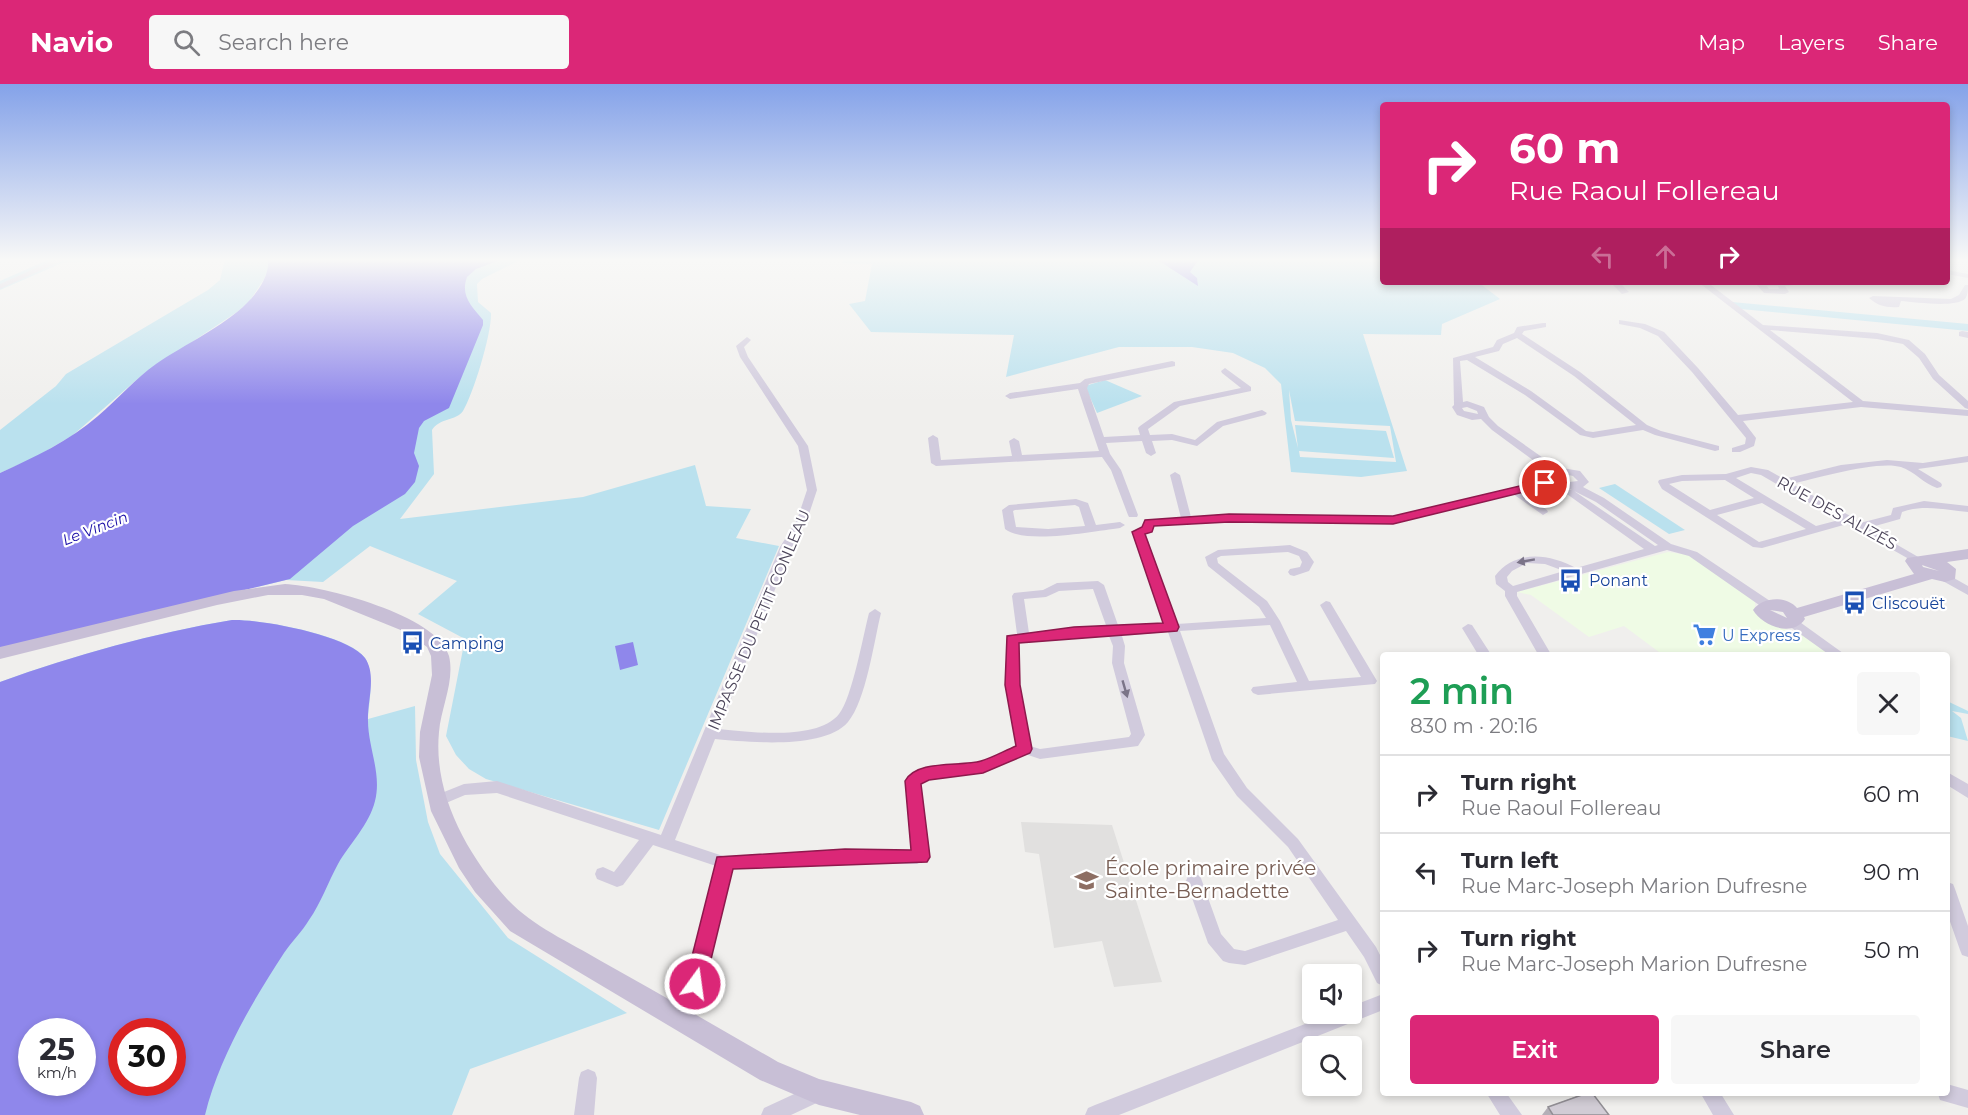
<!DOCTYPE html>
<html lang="en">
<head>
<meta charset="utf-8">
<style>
	:root { --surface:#fff; --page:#f7f7f7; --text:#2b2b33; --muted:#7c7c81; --line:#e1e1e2; --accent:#db2777 }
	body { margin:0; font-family:Montserrat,sans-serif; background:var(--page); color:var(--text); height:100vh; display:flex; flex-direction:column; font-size:22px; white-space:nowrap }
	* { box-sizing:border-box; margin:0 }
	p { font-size:20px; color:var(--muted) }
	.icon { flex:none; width:33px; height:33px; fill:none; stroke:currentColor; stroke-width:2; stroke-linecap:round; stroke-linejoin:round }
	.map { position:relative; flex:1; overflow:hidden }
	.side { position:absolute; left:1380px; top:568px; width:570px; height:444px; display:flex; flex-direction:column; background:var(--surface); border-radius:6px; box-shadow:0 3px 9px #0003 }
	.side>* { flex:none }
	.top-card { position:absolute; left:1380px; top:18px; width:570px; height:183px; border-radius:6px; box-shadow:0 3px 9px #0003; background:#db2777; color:#fff; overflow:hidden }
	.tools { position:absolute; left:1302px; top:880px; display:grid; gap:12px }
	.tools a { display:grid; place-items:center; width:60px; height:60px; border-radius:6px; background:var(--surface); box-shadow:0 3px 9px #0003; font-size:30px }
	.speed { position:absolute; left:18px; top:934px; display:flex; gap:12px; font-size:30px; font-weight:700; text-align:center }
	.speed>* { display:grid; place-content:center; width:78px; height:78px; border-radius:50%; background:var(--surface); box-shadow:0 3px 9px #0003; line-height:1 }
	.speed small { font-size:15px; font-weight:400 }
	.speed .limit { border:9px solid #d22; background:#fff; color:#111 }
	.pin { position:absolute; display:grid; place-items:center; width:51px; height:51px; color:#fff; margin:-26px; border:3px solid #fff; border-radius:50%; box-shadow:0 2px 6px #0007 }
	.me { position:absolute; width:66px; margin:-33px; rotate:14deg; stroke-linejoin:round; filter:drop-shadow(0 0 4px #0008) }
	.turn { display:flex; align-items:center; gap:21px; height:126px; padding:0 30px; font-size:27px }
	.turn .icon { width:78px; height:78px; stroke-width:2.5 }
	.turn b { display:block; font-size:42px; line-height:51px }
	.lanes { display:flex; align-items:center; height:57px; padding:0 30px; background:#0003; justify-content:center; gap:30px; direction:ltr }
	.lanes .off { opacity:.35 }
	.round { display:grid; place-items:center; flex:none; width:63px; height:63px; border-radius:6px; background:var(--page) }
	.overview { display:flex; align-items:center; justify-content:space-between; height:102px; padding:0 30px }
	h1 { font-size:36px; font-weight:600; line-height:45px; color:#1e9e55 }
	.button { display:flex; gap:12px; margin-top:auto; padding:12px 30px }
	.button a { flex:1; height:69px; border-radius:6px; background:var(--accent); color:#fff; font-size:24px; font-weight:600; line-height:69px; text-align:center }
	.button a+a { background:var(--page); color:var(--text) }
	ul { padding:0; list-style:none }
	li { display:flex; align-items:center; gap:18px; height:78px; padding:0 30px; border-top:2px solid var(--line) }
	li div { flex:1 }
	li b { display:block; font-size:22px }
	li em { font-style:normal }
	header { display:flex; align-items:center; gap:36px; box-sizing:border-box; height:84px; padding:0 30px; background:var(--accent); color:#fff }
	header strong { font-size:28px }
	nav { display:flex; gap:33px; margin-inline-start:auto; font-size:21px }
	.search { width:420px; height:54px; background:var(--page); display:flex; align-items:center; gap:15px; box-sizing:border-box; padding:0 21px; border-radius:6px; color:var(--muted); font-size:22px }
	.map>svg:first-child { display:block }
	.commercial { fill:#effbe5 }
	.education { fill:#e1e0df }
	.green { fill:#bae1ee; fill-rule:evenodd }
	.water { fill:#8f87eb; fill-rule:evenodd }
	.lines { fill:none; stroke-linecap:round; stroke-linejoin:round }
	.street { fill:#d1cbdd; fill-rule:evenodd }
	.secondary { fill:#c8bfd6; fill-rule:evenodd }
	.wall { fill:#b4afb7 }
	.building { fill:#d1ccd5; stroke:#928f95; stroke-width:1.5 }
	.oneway { fill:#7b7488 }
	.route { fill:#db2777; stroke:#8e194d; stroke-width:1.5 }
	.labels { text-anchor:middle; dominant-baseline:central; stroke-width:4.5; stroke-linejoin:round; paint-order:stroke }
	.far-water-label { font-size:15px; font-style:italic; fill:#180ca7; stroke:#fff }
	.street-label { font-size:16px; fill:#4c455a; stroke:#fff }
	.transit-label { font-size:16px; fill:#164399; stroke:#fff; text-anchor:start }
	.shop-label { font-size:16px; fill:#366cbe; stroke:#fff; text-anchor:start }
	.near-education-label { font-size:20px; fill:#785e54; stroke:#fff; text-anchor:start }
</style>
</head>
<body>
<header>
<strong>Navio</strong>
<div class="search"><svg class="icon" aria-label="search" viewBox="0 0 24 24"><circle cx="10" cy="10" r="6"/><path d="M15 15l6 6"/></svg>Search here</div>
<nav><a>Map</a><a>Layers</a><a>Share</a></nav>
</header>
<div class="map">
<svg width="1968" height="1031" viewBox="0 0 1968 1031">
	<rect width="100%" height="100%" fill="#f0efed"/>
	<!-- commercial -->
	<path class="commercial" d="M1668 468 1688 471 1755 516V529L1775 542 1805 551 1834 571H1663L1624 542 1589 553 1531 511 1517 508Z"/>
	<!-- education -->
	<path class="education" d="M1021 738 1112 741 1162 898 1114 903 1102 857 1054 864 1039 770 1025 768Z"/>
	<!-- green -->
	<path class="green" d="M50 175H144L62 179 0 206V197Z
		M225 175H268L269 185 264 195 249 218 237 228 141 292 73 351 36 373 0 389V346L56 302 66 290 208 206 220 196Z
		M454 175H522L482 195 477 200 478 218 491 229C492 249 473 311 463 327 456 337 439 334 432 346L434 390 400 435 583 413 695 381 706 422 751 425 736 454 779 462 659 746 486 695 469 685 456 671 446 652 465 555 418 530 457 497 370 462 323 498 286 496 257 503Z
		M844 175H1383V198H1478L1500 215 1442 240 1441 251 1363 250 1407 387 1361 393 1291 388 1281 300 1265 284 1233 269 1192 263H1119L1006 293 1014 251 871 248 849 220 865 217 872 180 842 179ZM1289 306 1295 337 1390 342 1396 378 1300 373 1299 367 1394 374 1386 347 1295 341 1298 364 1291 336Z
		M1732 218 1968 240V247L1741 225Z
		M1105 296 1142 312 1097 329 1085 302Z
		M1615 400 1685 446 1669 450 1599 404Z
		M232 536C260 535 349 551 365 574 375 590 369 617 368 635L415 622 416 676 428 738 440 770 508 854 627 929 470 985 452 1031H0V598C75 571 153 549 232 536ZM32 948H82V999H32ZM122 948H172V999H122Z
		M1947 617 1968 627V630L1952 627 1961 634 1968 657 1947 652Z"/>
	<!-- water -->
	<path class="water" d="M268 175H503L476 185 467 193C460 212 472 223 483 236V241L449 324 424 337 419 344 414 369 419 382 415 398 405 410 353 442 290 495 0 566V389C35 373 69 357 98 332 118 315 135 295 156 280 185 260 223 243 247 219 258 208 270 191 268 175Z
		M1156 175H1199L1190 188 1197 194 1198 202Z
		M232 536C260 535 348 551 365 574 377 591 367 618 368 637 368 663 382 690 375 717 369 741 350 759 338 780 328 798 321 819 309 836 302 848 292 857 284 869 252 918 219 974 205 1031H0V598C75 571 153 549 232 536ZM32 948H82V999H32ZM122 948H172V999H122Z
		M633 558 638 581 620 586 615 562Z"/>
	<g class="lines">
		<!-- street -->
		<path class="street" d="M56 175H66L0 205V200Z
			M1947 186 1968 190V194L1947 190Z
			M1610 198H1619L1629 208 1622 210Z
			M1698 198H1707L1763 241 1877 249 1909 256 1925 270 1939 291 1968 317V325L1965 324 1933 295 1919 274 1903 260 1877 255 1770 246 1863 317 1968 326V332L1861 323 1743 337 1756 354 1754 362 1740 368H1732V364L1745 360 1746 354 1692 288 1658 252 1640 244 1619 240V236L1645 240 1664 248 1698 284 1738 331 1853 318Z
			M1757 198H1808L1804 200 1785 202 1789 208 1785 210 1764 209 1756 200ZM1767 202H1778L1779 205H1769Z
			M1965 201H1968C1968 205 1968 211 1965 215 1954 224 1915 218 1901 217L1899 223C1887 224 1878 222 1869 214L1873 212 1951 215 1959 211Z
			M1543 239H1546V243L1524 247 1522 250 1580 288 1647 341 1661 347 1719 362V366L1715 367 1655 351 1643 346 1593 354 1580 351 1525 311 1467 276 1460 277 1463 318 1467 317 1484 323 1489 333 1498 342 1556 383 1580 387 1589 398 1583 403 1604 414 1671 460 1697 468 1770 517 1772 520 1770 523H1762L1689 472 1667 466 1517 508V512L1552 572H1539L1505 512V507L1496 500 1495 492C1516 465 1549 470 1576 484L1644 465 1564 408 1565 406H1572C1554 401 1541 403 1523 407L1547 426 1548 428 1543 431 1513 410 1393 439 1229 437 1149 442 1144 439 1149 436 1181 434 1170 391 1175 388 1180 391 1191 433 1229 431 1393 433 1551 396 1547 391 1549 388 1492 346 1481 335 1472 336 1457 331 1452 323 1454 321 1453 274 1493 263 1497 256 1514 249 1517 243ZM1517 254 1574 292 1636 341 1593 348 1586 347 1531 307 1475 273 1499 267 1503 260ZM1467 323 1477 327 1478 330 1464 327 1462 324ZM1560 389 1573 392 1578 397 1569 398 1558 391ZM1574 407 1596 418 1658 461 1655 462ZM1527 479 1545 480 1564 487 1513 502 1508 498 1507 493 1512 487Z
			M1962 247 1968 248V254L1959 252V248Z
			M747 253 751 256 744 263 748 273 808 362 817 406 807 436 792 463 719 645C749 648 818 657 839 630 852 614 863 552 869 529L875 525 881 529C874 557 866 617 848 638 824 666 748 658 715 655L675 756 723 772 845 767 914 768 906 697C918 677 961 684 982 678 994 674 1005 667 1017 662L1006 601V555L1008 552 1017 550 1012 512 1014 509 1043 506 1057 499 1098 497 1104 501 1119 544 1165 540 1133 448 1139 445 1145 448 1177 540 1266 534 1259 523 1208 482 1205 473 1218 466 1290 461 1307 468 1314 478 1309 487 1294 492 1290 491 1288 488 1290 485 1300 483 1302 478 1299 472 1288 468 1221 472 1217 474 1218 479 1267 517 1280 537 1309 597 1361 593 1320 521 1326 517 1330 518 1377 597 1375 600 1258 611 1253 609 1251 606 1253 603 1297 598 1270 541 1180 547 1224 670 1247 704 1298 755 1376 863 1383 877V902L1377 899 1364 873 1346 847 1245 881 1229 879 1223 877 1208 859 1186 797 1188 792 1194 790 1200 792 1202 797 1221 850 1234 865 1245 867 1338 836 1288 763 1237 712 1212 676 1168 548 1122 552 1125 562 1124 579 1145 651 1138 662 1040 675 1025 670 983 688 928 695 921 699 930 770 927 774 917 780 845 779 731 784 732 789 701 911 681 940 675 942 669 940 666 934 684 908 716 789V782L653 761 623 801 617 803 597 795 595 790 597 785 603 783 614 788 639 756 497 709 465 711 439 722 434 720 432 716 434 712 464 700 497 697 661 751 780 463 797 436 807 406 798 362 740 273 736 262ZM1093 505 1107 544H1074L1029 549 1024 515 1046 513 1059 507ZM1074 552H1109L1113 562 1112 579 1131 650 1129 653 1040 665 1030 662 1020 601 1018 558Z
			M1172 277 1175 278V282L1089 300 1087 304 1104 353 1140 351 1138 344 1140 342 1174 318 1241 304 1222 289 1221 287 1225 284 1251 303V307L1180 322 1148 345 1150 351 1172 350 1195 356 1217 338 1262 326 1267 329 1265 331 1223 342 1197 362 1172 356 1152 357 1156 369 1151 372 1146 369 1142 357 1106 359 1110 370 1121 386 1138 431 1137 433H1129L1128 431 1111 386 1102 373 936 382 931 379 928 354 933 351 938 354 941 376 1012 372 1009 357 1014 354 1019 357 1022 371 1099 367 1078 305 1010 315 1005 312 1010 309 1080 299 1085 295Z
			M1968 372V378L1918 385 1941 399 1942 401 1941 403 1937 404C1924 400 1914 387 1901 383 1879 376 1816 394 1792 400L1854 434 1860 439 1891 431 1893 424 1924 417 1968 422V428C1946 426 1924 420 1902 428L1900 435 1868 444 1920 474 1922 476 1920 478 1916 479 1847 440 1762 464 1753 463 1662 405 1658 398 1659 396 1682 391 1726 390 1751 383 1768 386 1784 395 1841 381 1887 376 1923 379ZM1751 389 1761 391 1839 436 1816 442 1736 394ZM1725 396 1754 414 1710 426 1669 400 1682 397ZM1762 419 1806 445 1759 458 1717 431Z
			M1076 415 1088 419 1096 441 1120 438 1125 441 1120 444C1095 447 1025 461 1005 445L1002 426 1009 421ZM1075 421 1079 423 1085 442 1048 445 1016 443 1013 427 1015 426Z
			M1945 489 1968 502V511L1941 496 1939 493 1941 490Z
			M1793 535 1797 536 1847 572H1831L1789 542 1787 539 1789 536Z
			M1468 540 1472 541 1492 572H1479L1462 544Z
			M1947 688 1968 700V714L1947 701Z
			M1947 798 1953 800 1955 805 1968 842V873L1962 871 1960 866 1947 829Z
			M1383 910V926L1119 1031H1085L1088 1024 1095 1021 1331 930H1352V922Z
			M588 985 595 988 597 994 594 1031H574L579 994 581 988Z
			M818 999 825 1001 827 1008 825 1015 791 1031H761L764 1024Z
			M1947 1000 1968 1006V1024L1940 1016 1938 1010H1947Z
			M1487 1010H1507L1522 1031H1500Z
			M1701 1010H1721L1734 1031H1713Z"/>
		<!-- secondary -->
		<path class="secondary" d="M1968 465V475L1947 478 1956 485 1955 495 1945 498 1932 495 1804 533 1805 535C1792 554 1763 542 1753 526 1762 513 1786 511 1797 524L1914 490 1905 477 1907 474ZM1922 481 1939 487 1923 483ZM1770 526 1783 528 1787 534Z
			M285 500C323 502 438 531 449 572 455 597 441 623 439 648 433 710 467 770 507 815 532 842 569 858 601 877 660 910 719 944 778 978L819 995 911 1018 920 1022 924 1031H860L819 1021 760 996 510 847 475 808 459 784 431 727 419 673 420 648 432 591 431 572 427 563 408 549 324 515 302 511H268L217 521 0 575V563L234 507Z"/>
	</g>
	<!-- wall -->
	<path class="wall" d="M1579 1010H1593L1609 1031H1542L1548 1023 1577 1012Z"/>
	<!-- building -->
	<path class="building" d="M1581 1010H1593L1609 1031H1553L1548 1023 1582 1011Z"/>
	<!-- one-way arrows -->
	<defs><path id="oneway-solid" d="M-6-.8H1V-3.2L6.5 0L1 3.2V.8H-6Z" transform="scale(1.5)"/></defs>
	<g class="oneway">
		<use href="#oneway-solid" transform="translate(1526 477) rotate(170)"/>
		<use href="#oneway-solid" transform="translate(1125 605) rotate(74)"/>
	</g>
	<!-- sky -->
	<linearGradient id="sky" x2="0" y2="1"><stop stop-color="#84a2e9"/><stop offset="0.55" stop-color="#f8f8f7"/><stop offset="1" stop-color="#f8f8f7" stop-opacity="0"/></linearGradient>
	<rect width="1968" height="320" fill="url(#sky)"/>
	<!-- route -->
	<path class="route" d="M1545 396 1551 399 1549 402 1393 440 1229 438 1154 442 1152 448 1145 450 1179 543 1177 547 1019 559 1020 601 1032 665 1030 669 983 689 929 696 921 700 930 773 927 778 733 785 705 900 702 907 695 909 688 907 685 900 717 773 845 765 911 766 905 697C917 675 960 683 981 677 992 674 1004 667 1016 662L1005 601 1007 552 1074 543 1163 539 1132 448 1142 443 1145 436 1229 430 1393 432Z"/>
	<!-- icons -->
	<defs>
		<symbol id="bus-bare" viewBox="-9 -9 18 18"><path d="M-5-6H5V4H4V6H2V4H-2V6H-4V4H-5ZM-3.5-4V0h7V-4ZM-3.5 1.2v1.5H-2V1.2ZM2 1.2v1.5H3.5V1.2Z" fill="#1a4fb4" stroke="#fff" stroke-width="2.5" paint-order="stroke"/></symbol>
		<symbol id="supermarket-bare" viewBox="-9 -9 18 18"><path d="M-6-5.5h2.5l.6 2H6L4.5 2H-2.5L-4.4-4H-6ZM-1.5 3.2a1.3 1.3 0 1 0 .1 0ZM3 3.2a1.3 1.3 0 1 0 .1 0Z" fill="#3f7fe0" stroke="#fff" stroke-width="2.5" paint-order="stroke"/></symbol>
		<symbol id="school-bare" viewBox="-9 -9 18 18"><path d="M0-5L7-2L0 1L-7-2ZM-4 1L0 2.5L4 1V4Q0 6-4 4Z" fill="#8d6e63" stroke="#fff" stroke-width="2.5" paint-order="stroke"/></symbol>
	</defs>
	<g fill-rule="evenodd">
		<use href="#bus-bare" x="1554" y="480" width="33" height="33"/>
		<use href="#bus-bare" x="1838" y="502" width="33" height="33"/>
		<use href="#supermarket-bare" x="1688" y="534" width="33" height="33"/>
		<use href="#bus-bare" x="396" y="542" width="33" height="33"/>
		<use href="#school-bare" x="1070" y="780" width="33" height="33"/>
	</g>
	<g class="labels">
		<!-- far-water labels -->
		<g class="far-water-label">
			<text transform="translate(95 444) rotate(-21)">Le Vincin</text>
		</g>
		<!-- street labels -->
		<g class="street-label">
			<text transform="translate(1837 429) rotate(29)">RUE DES ALIZÉS</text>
			<text transform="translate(759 536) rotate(-67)">IMPASSE DU PETIT CONLEAU</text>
		</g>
		<!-- transit labels -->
		<g class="transit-label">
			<text x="1589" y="496">Ponant</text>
			<text x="1872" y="519">Cliscouët</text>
			<text x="430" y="559">Camping</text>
		</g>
		<!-- shop labels -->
		<g class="shop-label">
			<text x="1722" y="551">U Express</text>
		</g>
		<!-- near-education labels -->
		<g class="near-education-label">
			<text x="1105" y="784">École primaire privée<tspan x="1105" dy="23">Sainte-Bernadette</tspan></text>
		</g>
	</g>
</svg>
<div class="tools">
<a><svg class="icon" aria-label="sound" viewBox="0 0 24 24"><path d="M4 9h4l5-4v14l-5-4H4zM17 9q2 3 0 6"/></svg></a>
<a><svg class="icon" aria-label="search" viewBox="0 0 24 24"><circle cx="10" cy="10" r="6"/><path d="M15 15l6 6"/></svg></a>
</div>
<div class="speed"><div>25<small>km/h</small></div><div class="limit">30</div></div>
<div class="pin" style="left:1545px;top:399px;background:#d93025"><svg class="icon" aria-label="arrive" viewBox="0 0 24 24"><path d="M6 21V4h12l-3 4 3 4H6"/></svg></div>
<svg class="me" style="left:695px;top:900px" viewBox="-20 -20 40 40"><circle r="17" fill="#db2777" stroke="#fff" stroke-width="3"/><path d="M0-11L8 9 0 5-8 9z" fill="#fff"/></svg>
<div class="top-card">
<div class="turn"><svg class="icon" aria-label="right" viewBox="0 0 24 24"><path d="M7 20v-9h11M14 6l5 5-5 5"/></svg><div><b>60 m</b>Rue Raoul Follereau</div></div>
<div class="lanes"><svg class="icon off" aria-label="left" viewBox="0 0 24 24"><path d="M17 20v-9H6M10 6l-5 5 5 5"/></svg><svg class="icon off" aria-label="ahead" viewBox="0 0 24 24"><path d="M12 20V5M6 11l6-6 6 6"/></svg><svg class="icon" aria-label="right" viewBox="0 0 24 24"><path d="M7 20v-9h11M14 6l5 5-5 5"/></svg></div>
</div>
<section class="side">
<div class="overview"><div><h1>2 min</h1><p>830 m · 20:16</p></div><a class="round"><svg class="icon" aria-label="close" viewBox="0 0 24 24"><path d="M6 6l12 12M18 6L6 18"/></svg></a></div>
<ul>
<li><svg class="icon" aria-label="right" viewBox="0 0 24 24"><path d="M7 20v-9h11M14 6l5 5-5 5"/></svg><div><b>Turn right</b><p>Rue Raoul Follereau</p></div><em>60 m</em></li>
<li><svg class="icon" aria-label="left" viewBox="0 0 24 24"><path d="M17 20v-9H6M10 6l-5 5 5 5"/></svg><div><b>Turn left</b><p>Rue Marc-Joseph Marion Dufresne</p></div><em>90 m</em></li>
<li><svg class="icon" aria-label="right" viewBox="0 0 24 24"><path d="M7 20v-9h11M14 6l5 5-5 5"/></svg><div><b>Turn right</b><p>Rue Marc-Joseph Marion Dufresne</p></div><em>50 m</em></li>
</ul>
<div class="button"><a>Exit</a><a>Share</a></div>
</section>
</div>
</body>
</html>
